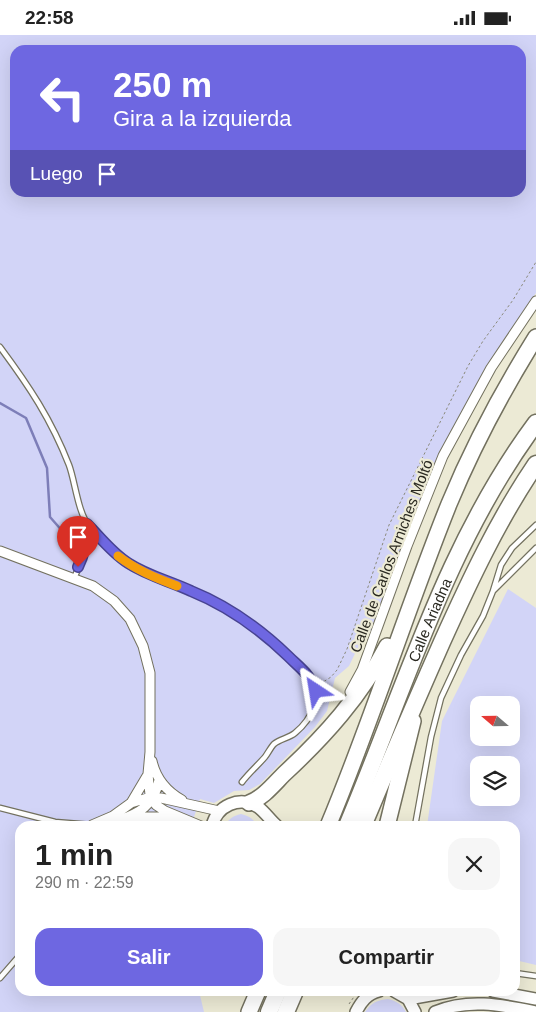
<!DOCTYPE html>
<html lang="es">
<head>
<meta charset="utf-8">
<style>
	:root { --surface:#fff; --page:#f6f6f6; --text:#222; --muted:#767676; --accent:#6e67e1 }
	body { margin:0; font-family:Helvetica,sans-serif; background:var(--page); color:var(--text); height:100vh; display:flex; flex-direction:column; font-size:19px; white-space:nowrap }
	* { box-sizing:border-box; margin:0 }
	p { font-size:16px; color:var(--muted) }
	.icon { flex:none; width:28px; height:28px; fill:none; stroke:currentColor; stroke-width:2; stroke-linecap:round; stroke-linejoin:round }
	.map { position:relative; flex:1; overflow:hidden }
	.sheet { position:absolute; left:15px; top:786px; width:505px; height:175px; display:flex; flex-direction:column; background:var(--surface); border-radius:15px; box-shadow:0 5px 20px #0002 }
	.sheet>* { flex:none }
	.top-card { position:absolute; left:10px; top:10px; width:516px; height:152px; border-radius:15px; box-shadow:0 5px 20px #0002; background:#6e67e1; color:#fff; overflow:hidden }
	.needle { width:32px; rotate:290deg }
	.controls { position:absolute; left:470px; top:661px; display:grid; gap:10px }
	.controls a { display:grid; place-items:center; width:50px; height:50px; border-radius:10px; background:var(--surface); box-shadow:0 5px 20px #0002; font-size:25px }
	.pin { position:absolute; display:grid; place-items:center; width:42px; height:42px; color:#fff; margin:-51px -21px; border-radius:50% 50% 50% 0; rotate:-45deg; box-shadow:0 0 5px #0007 }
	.pin .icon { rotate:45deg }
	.me { position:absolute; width:55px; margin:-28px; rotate:327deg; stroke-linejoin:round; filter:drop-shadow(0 0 4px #0008) }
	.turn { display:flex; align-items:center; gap:18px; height:105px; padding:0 20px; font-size:22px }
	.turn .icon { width:65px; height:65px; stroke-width:2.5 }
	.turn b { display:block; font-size:35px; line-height:42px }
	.then { display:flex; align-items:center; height:48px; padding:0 20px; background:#0003; gap:10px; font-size:19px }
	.round { display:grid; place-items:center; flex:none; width:52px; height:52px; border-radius:15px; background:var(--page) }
	.summary { display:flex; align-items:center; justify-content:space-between; height:85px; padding:0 20px }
	h1 { font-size:30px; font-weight:600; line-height:38px }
	.action { display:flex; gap:10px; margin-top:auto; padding:10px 20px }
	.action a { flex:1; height:58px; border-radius:15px; background:var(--accent); color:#fff; font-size:20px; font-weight:600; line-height:58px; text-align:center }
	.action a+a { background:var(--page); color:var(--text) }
	.status { display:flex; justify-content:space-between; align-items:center; height:35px; padding:0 25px; background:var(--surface); direction:ltr }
	.status svg { height:14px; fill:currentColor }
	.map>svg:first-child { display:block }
	.green { fill:#d2d4f7; fill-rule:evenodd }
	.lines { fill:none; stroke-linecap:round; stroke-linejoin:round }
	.stream { stroke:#7d7eb8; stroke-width:2.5 }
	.service-casing { stroke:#73715f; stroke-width:7 }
	.minor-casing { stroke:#73715f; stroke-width:11 }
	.tertiary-casing { stroke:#73715f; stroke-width:14 }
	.trunk-casing { stroke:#73715f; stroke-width:18 }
	.motorway-casing { stroke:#73715f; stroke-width:19 }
	.path { stroke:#8a897a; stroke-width:1; stroke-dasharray:2.5 2.5; stroke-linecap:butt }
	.service { stroke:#fff; stroke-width:4.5 }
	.minor { stroke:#fff; stroke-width:9 }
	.tertiary { stroke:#fff; stroke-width:11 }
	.trunk { stroke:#fff; stroke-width:15 }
	.motorway { stroke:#fff; stroke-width:16 }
	.route-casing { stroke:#484392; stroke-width:12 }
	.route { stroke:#6e67e1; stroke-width:9 }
	.slow { stroke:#f59e0b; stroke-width:9 }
	.labels { text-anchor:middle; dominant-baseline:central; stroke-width:4.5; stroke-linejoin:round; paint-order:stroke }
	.street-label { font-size:15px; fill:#2a2921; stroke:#ecead5 }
</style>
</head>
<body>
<div class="status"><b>22:58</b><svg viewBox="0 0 49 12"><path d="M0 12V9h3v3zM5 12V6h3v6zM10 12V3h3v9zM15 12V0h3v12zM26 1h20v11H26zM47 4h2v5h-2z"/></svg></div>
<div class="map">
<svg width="536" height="977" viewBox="0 0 536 977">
	<rect width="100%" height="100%" fill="#ecead5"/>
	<!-- green -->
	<path class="green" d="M0 0H536V258L503 306 478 347 445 407 410 491 371 599 365 598 349 631 335 643 327 676 315 692 260 749 249 755 234 756 214 768 200 764 191 791H20V956H199L204 977H0ZM15 15H521V158H15Z
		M508 554 536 573V930L515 925V791H427L442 686ZM479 670H511V702H479ZM479 730H511V762H479Z
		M241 779C249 781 254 784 257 791H225C228 784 233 781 241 779Z
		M388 964C396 966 402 969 406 977H365C371 968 377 965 388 964Z"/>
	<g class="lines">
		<!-- stream -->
		<path class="stream" d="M0 368 26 383 47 433 50 482 71 506"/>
		<defs>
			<path id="service" d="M0 312C29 351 51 384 69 430 75 446 78 478 89 491 108 513 128 531 154 543 177 553 202 559 225 571 257 589 283 617 310 641 323 661 312 684 295 698 289 703 280 704 274 709 271 712 268 718 265 722 258 730 249 738 242 747
				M536 490 512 513 501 530 493 556 536 513
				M74 543 85 519 87 502V489
				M0 773 55 787 92 790
				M415 791 431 702 441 663 461 620 483 581 493 556
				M515 938 536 941
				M0 943 20 920"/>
			<path id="minor" d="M0 516 93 551 114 566 130 584 143 611 150 638V717L148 739 150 760 156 770 165 776 201 791
				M350 657 362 635 407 511 443 421 491 333 536 266
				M152 726C156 744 166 756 182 765
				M131 768 147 741
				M131 782H158L178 785
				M92 790 113 781 131 768 147 763H161L219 776
				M108 790C134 779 153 776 159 745"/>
			<path id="tertiary" d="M212 791C217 771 239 760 258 772 265 777 270 785 277 791
				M394 956 408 964 415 977
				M493 956 536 964
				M408 964 453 956
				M356 977C361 967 367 959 379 956
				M435 977C469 963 501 970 536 977"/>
			<path id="trunk" d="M249 768C263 763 274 749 284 739 325 701 361 661 387 611
				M328 791C372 686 406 576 449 469 473 411 503 355 536 302
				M387 791 413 686
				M249 977 258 956"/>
			<g id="motorway">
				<path id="s1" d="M347 791C405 654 446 509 536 388"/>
				<path d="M363 791C389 729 415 668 442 607 470 545 498 485 536 429"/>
				<path d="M269 977 278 956"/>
				<path d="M286 977 295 956"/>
			</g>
		</defs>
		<!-- service casing -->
		<use href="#service" class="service-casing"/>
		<!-- minor casing -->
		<use href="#minor" class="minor-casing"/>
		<!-- tertiary casing -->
		<use href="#tertiary" class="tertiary-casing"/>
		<!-- trunk casing -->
		<use href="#trunk" class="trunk-casing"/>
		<!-- motorway casing -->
		<use href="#motorway" class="motorway-casing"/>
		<!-- path -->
		<path class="path" d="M320 649 331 642 337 635 347 614 389 490 468 331 483 306 513 265 536 227
			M349 969 358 956"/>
		<!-- service -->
		<use href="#service" class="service"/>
		<!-- minor -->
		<use href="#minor" class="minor"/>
		<!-- tertiary -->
		<use href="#tertiary" class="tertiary"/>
		<!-- trunk -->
		<use href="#trunk" class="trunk"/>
		<!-- motorway -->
		<use href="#motorway" class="motorway"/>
	</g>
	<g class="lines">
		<defs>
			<path id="route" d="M78 532C85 518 87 505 87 489 100 502 112 518 128 528 148 541 170 546 191 556 228 571 259 593 288 621 299 632 311 640 316 656"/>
		</defs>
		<!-- route casing -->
		<use href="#route" class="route-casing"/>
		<!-- route -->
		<use href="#route" class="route"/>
		<!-- slow -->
		<path class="slow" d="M118 521C136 535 156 543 177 551"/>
	</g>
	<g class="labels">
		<!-- street labels -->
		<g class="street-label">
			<text transform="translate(391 521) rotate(-69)">Calle de Carlos Arniches Moltó</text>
			<text stroke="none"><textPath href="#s1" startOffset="222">Calle Ariadna</textPath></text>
		</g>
	</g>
</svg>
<div class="controls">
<a><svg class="needle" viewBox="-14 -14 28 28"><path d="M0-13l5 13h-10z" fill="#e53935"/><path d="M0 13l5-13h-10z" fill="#767676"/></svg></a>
<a><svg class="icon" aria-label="layers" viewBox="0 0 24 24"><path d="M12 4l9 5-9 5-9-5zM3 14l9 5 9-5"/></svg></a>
</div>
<div class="pin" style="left:78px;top:532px;background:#d93025"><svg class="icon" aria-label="arrive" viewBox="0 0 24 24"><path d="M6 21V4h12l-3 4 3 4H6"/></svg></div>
<svg class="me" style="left:316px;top:656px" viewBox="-20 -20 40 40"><path d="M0-17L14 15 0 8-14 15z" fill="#6e67e1" stroke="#fff" stroke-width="4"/></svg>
<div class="top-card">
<div class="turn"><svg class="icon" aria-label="left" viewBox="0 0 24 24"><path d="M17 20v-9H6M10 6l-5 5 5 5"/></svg><div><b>250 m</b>Gira a la izquierda</div></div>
<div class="then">Luego<svg class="icon" aria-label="arrive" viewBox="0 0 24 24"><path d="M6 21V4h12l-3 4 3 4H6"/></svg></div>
</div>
<section class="sheet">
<div class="summary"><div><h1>1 min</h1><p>290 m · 22:59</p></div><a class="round"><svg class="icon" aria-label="close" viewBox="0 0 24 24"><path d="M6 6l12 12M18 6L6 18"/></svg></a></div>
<div class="action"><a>Salir</a><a>Compartir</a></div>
</section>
</div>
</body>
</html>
